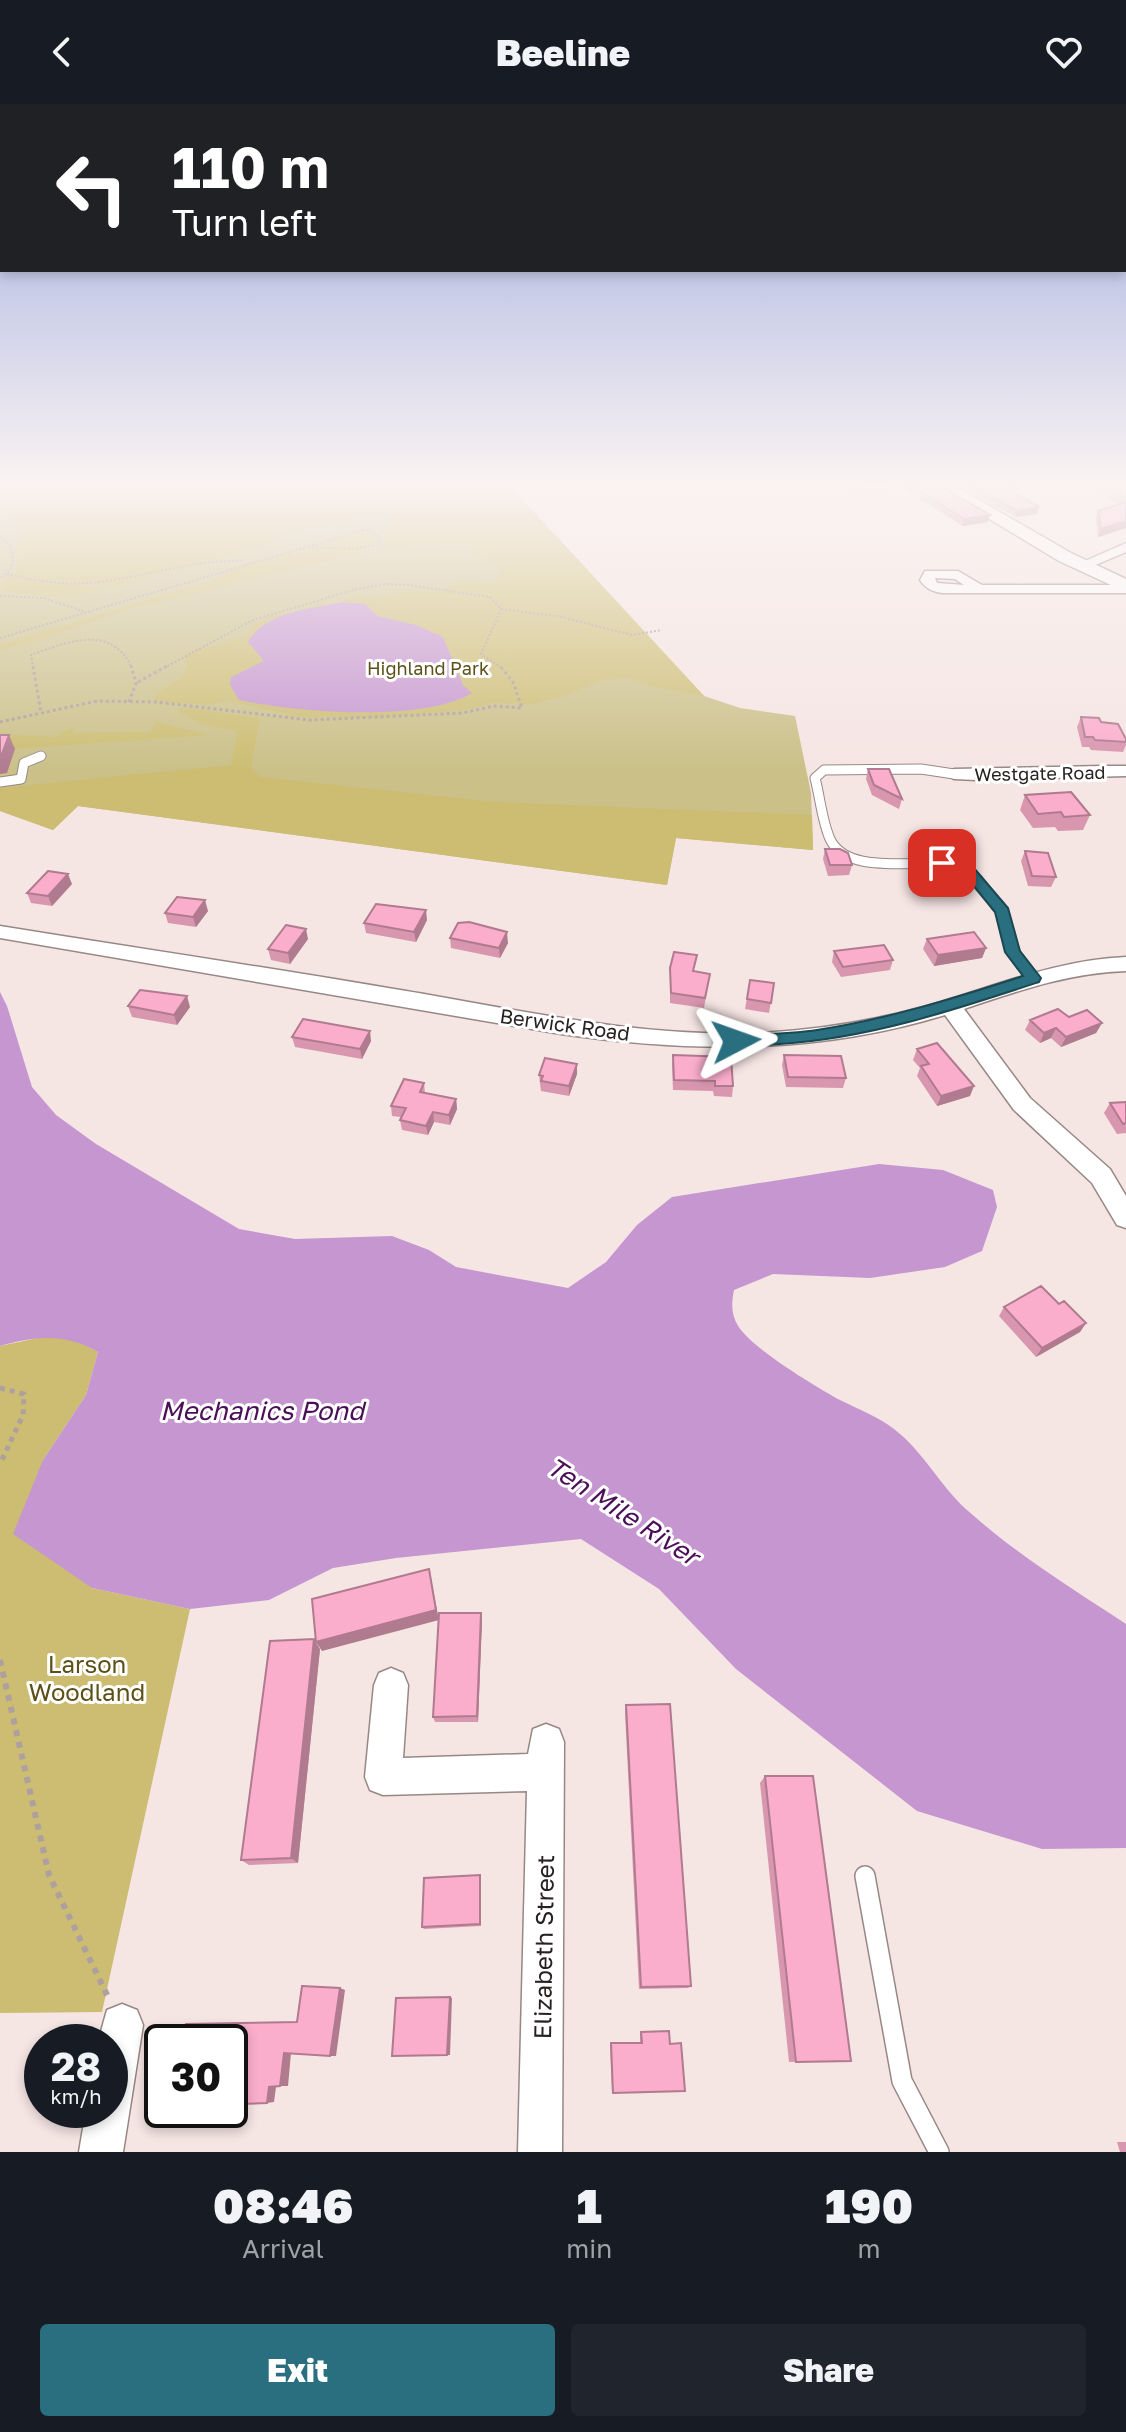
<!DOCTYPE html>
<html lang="en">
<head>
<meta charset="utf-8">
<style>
	:root { --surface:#171b24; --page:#20242c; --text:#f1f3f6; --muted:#9ea1a6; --accent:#2a6f7f }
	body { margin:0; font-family:"Golos Text",sans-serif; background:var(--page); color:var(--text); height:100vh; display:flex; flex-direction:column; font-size:30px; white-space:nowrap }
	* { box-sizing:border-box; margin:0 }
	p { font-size:26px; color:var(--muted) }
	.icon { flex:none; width:44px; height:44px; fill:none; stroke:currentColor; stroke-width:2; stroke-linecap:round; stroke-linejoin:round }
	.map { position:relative; height:2048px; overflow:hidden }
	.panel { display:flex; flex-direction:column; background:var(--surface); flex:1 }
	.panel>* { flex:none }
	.guide { position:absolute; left:0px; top:0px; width:1126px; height:168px; box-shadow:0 4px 12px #0003; background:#202124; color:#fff; overflow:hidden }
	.speed { position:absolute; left:24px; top:1920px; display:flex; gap:16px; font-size:40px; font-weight:700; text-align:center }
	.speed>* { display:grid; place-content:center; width:104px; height:104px; border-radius:50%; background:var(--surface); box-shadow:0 4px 12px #0003; line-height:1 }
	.speed small { font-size:20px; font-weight:400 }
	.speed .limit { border:4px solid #111; border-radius:12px; background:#fff; color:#111 }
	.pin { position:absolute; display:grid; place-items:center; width:68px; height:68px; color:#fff; margin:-34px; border-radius:16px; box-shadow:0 4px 12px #0006 }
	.me { position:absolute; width:88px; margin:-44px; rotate:86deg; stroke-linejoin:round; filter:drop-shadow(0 0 6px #0008) }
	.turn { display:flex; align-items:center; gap:28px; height:168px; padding:0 40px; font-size:36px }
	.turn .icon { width:104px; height:104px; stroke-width:2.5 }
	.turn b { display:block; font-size:56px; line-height:68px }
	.eta { display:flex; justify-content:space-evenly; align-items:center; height:136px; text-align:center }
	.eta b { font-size:48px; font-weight:800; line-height:56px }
	.cta { display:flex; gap:16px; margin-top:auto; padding:16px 40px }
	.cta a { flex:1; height:92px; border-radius:8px; background:var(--accent); color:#fff; font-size:32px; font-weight:800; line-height:92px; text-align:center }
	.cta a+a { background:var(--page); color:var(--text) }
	header { display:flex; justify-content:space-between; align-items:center; height:104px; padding:0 40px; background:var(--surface); font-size:36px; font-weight:800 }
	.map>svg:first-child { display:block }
	.green { fill:#cac088 }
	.forest { fill:#ccbd72 }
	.water { fill:#c596d0 }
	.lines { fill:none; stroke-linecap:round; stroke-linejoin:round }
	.service-far3-casing { stroke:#978886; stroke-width:9 }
	.service-far2-casing { stroke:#978886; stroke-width:11 }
	.service-far1-casing { stroke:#978886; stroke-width:14 }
	.service-casing { stroke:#978886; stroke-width:22 }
	.minor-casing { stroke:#978886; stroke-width:3 }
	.secondary-casing { stroke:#978886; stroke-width:3 }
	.path-far3 { stroke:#ada09f; stroke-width:2; stroke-dasharray:2 2; stroke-linecap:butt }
	.path-far2 { stroke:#ada09f; stroke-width:3; stroke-dasharray:3 3; stroke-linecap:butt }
	.path-far1 { stroke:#ada09f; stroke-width:5; stroke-dasharray:5 5; stroke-linecap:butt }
	.path { stroke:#ada09f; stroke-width:6; stroke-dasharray:6 6; stroke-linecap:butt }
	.service-far3 { stroke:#fff; stroke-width:7 }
	.service-far2 { stroke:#fff; stroke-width:9 }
	.service-far1 { stroke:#fff; stroke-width:11 }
	.service { stroke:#fff; stroke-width:19 }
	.minor { fill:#fff; fill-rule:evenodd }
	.secondary { fill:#fff; fill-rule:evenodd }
	.wall { fill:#d896af }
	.shaded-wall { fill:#b07a8f }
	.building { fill:#fbaecc; stroke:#b07a8f; stroke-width:2 }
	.route { fill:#2a6f7f; stroke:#1b4853; stroke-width:2 }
	.labels { text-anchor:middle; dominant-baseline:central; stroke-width:6; stroke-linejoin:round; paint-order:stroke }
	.far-park-label { font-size:18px; fill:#5b5118; stroke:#fff }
	.far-street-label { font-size:18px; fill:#272221; stroke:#fff }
	.street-label { font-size:20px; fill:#272221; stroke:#fff }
	.near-park-label { font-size:24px; fill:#5b5118; stroke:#fff }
	.near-street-label { font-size:24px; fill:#272221; stroke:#fff }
	.near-water-label { font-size:26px; font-style:italic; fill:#4a0f56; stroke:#fff }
</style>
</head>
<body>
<header><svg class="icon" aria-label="back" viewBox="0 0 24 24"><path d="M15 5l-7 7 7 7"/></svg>Beeline<svg class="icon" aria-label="heart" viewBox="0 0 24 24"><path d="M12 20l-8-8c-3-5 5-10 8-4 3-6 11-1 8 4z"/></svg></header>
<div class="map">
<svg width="1126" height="2048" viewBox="0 0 1126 2048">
	<rect width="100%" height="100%" fill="#f5e5e3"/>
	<!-- green -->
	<path class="green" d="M0 381H509L704 592 740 604 795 612 811 689 813 746 676 734 667 781 78 702 53 726 0 707Z"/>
	<!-- forest -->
	<path class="forest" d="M0 381H509L704 592 654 583 630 574 605 575 561 593 532 600 493 599 464 606 371 614 301 613 228 597 208 601 154 597 156 590 183 572 188 561 184 552 188 548 241 534 253 526 254 520 267 513 295 508 327 496 322 502 267 517 248 538 264 557 257 562 239 567 463 581 443 533 416 521 378 512 365 500 343 498 345 493H382L410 486 437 488 460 476 494 479 500 467 496 460 472 448 474 442 468 439 380 443 385 435 381 427 391 418 385 412 369 411 303 426 234 451 113 483 23 473 15 470 18 454 16 443 22 432 11 409 3 405Z
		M367 427 378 430 379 436 364 444 365 448 126 506 40 536 0 547V541L215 475 252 457 308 446 343 431Z
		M9 472H14L105 485 67 494 2 488 1 479Z
		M183 603 260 614 251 664 260 673 495 698 812 711 813 746 676 734 667 781 78 702 53 726 0 707V684L231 661 237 631 235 627 202 620 178 607 177 605Z
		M156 618 209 631 0 646V630L55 633 72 623H75L72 629 150 628Z
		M47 1232 77 1236 98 1248 86 1291 43 1356 92 1484 190 1505 102 1908 0 1909V1242Z"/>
	<!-- water -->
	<path class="water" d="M343 498 365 500 378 512 416 521 443 533 463 581 472 589C423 619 295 608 239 596L230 581 231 573 264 557 248 538C264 508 313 504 343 498Z
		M0 888 7 902 32 983 56 1011 96 1040 239 1125 295 1135 392 1132 429 1146 456 1163 568 1184 606 1158 637 1121 672 1093 879 1060 943 1066 993 1086 997 1103 982 1147 945 1163 870 1174 773 1170 734 1186C731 1201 731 1213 741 1226 757 1247 816 1283 840 1296 858 1305 879 1313 894 1325 924 1348 940 1382 967 1406 1016 1450 1071 1484 1126 1520V1744L1042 1745 917 1707 736 1565 659 1485 581 1435 396 1454 333 1464 269 1496 190 1505 92 1484 13 1430 43 1356 86 1291 98 1248C65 1229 36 1232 0 1242Z"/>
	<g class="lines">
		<defs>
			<path id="service-far3" d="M860 384 886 381"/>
			<path id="service-far2" d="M954 670 921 665 824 666 815 674C820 693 822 717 830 735 849 776 931 750 965 765 978 771 989 792 998 802
				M0 678 21 675 24 659 41 652"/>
			<path id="service-far1" d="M996 800 1002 807 1013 848 1033 874"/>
			<path id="service" d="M865 1772 902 1977 939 2048"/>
			<path id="minor" d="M1126 439V448L1088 464 1076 461Z
				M925 467H958L982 481H1126V489H942C932 487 926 485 920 476ZM935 474 955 475 964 481 937 479Z
				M1104 662H1126V672L976 676 954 675 945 670 954 665Z
				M0 822C129 843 259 862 388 884 512 904 634 934 760 929 816 926 873 917 927 902 994 883 1055 856 1126 853V867C1068 869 1018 887 964 905L1030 994 1110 1065 1126 1092V1124L1117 1121 1092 1079 1014 1006 945 911C818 950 692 949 561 930L0 834Z
				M391 1564 403 1569 408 1581 403 1654 528 1650 533 1625 546 1620 559 1625 564 1638 562 2048H518L527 1687 383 1691 370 1686 365 1673 374 1581 379 1569Z
				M122 1900 137 1906 143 1921 123 2048H79L86 2006H110V1938H98L107 1906Z"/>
			<path id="secondary" d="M933 381H953L1071 449 1126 475V488L1059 457Z"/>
		</defs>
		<!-- service-far3 casing -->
		<use href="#service-far3" class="service-far3-casing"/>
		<!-- service-far2 casing -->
		<use href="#service-far2" class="service-far2-casing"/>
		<!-- service-far1 casing -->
		<use href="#service-far1" class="service-far1-casing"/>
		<!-- service casing -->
		<use href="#service" class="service-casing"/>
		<!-- minor casing -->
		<use href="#minor" class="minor-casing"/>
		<!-- secondary casing -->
		<use href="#secondary" class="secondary-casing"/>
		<!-- path-far3 -->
		<path class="path-far3" d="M363 426H372L381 434 378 440 356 445 307 443Z
			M0 433 11 442C14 458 15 465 0 474
			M7 470C33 476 61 481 88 479 141 475 190 455 244 457
			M0 492 43 494 86 508
			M501 505 557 512 632 531 662 526
			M0 534 307 443
			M33 564 31 551C67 538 111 519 132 564
			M164 564 253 516 357 485 387 480 409 481 490 493 501 505 481 550 502 564"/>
		<!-- path-far2 -->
		<path class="path-far2" d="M33 562 41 609
			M138 578 167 562
			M129 598 136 579 131 562
			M0 618 97 597 156 598 310 616 463 609 493 602 522 604 513 578 500 562"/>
		<!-- path-far1 -->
		<path class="path-far1" d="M0 1284 24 1290 23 1311 0 1360"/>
		<!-- path -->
		<path class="path" d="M0 1556 49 1771 109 1895"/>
		<!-- service-far3 -->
		<use href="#service-far3" class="service-far3"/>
		<!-- service-far2 -->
		<use href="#service-far2" class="service-far2"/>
		<!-- service-far1 -->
		<use href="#service-far1" class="service-far1"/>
		<!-- service -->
		<use href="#service" class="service"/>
		<!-- minor -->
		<use href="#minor" class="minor"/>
		<!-- secondary -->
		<use href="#secondary" class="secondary"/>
	</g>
	<!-- wall -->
	<path class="wall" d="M898 381H939L988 418 963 422Z
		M959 381H1021L1020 386 1011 387 1037 410 1015 413Z
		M1100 381H1126V424L1098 433 1096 415 1098 407 1120 400 1109 396Z
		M1081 613 1101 618 1126 635V641L1123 648 1091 646 1089 643H1082L1077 623Z
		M868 665 902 695 899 705 872 691 866 675Z
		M1025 691 1090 711 1083 726 1058 727 1055 723 1033 724 1020 706Z
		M825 745 852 761 849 771 828 772 823 755Z
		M1025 747 1056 773 1051 783 1028 782 1021 757Z
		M72 780 52 802 31 799 27 789Z
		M208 807 196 823 168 819 165 809Z
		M427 816 416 838 366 829 364 819Z
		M450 834 508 839 500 854 451 844Z
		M308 835 290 860 271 856 268 845Z
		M927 835 986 844 982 854 934 862 923 845Z
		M834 847 893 856 890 866 841 873 832 858Z
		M670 864 710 870 704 904 670 899Z
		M750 876 774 879 769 909 745 905Z
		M128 902 190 903 177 921 132 913Z
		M1069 913 1102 919 1096 929 1061 943 1051 934 1040 939 1025 926 1030 916Z
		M292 933 371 937 362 955 295 943Z
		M917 945 970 992 937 1002 917 972 920 964 913 956Z
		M673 951 733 982 732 993 714 992 713 987 673 986 672 961Z
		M784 951 846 974 843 984 786 983 782 961Z
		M577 970 569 992 541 987 539 971Z
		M424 979 425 989 456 995 457 1005 450 1021 434 1018 428 1031 402 1026 400 1016 401 1013 392 1012 391 1002Z
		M1126 998V1030L1125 1029 1117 1030 1104 1009 1110 999Z
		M1059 1200 1086 1219 1080 1228 1036 1253 999 1212 1004 1203Z
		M482 1516 478 1618H435L433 1613Z
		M320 1545 298 1759 249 1761 241 1756Z
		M626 1601 691 1882 688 1884 639 1885 625 1609Z
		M765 1672 851 1957 789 1958 760 1679Z
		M481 1774V1822L424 1825 422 1823Z
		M669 1927 613 1989 612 1988 610 1940 640 1939V1928Z
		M1117 2038H1126V2048H1120Z"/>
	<!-- shaded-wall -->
	<path class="shaded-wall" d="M1012 381H1021L1020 386 1000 389 1002 382Z
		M1039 403 1037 410 1015 413 1017 407Z
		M990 411 988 418 963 422 964 415Z
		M1126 417V424L1098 433 1101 425Z
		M9 631 15 645 7 669 0 670V655Z
		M68 770 72 780 52 802 48 792Z
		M205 796 208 807 196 823 193 813Z
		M426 806 427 816 416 838 414 828Z
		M306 825 308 835 290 860 288 849Z
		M507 828 508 839 500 854 499 844Z
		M986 844 982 854 934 862 938 851Z
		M187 892 190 903 177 921 174 911Z
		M1102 919 1096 929 1061 943 1066 933Z
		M1056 924 1051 934 1040 939 1044 929Z
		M370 927 371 937 362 955 360 945Z
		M577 960V970L569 992V982Z
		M974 982 970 992 937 1002 941 992Z
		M456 995 457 1005 450 1021 449 1011Z
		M433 1008 434 1018 428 1031 426 1022Z
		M1086 1219 1080 1228 1036 1253 1042 1244Z
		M429 1465 439 1516 322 1547 316 1538Z
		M481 1509 482 1516 478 1618 477 1612Z
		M314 1535 320 1545 298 1759 291 1754Z
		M480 1771 481 1774V1822L480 1820Z
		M340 1884 345 1886 336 1952H330Z
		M450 1893 452 1894 450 1951H447Z
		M284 1949H291L288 1982H280Z
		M269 1983H276L274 1998 267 1999Z"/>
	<!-- building -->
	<path class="building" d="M910 381H939L990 411 964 415Z
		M972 381H1012L1002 382 1039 403 1017 407Z
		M1107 381H1126V394L1112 388Z
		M1126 398V417L1101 425 1098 407Z
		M1081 613 1099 614 1101 618 1118 620 1126 635V638L1095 636 1093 633H1085Z
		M0 631H9L0 655Z
		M868 665H889L902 695 874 681Z
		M1071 688 1090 711 1064 713 1061 708 1038 710 1025 691Z
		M825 745H840L848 749 852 761H830Z
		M1025 747 1048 749 1056 773 1032 772Z
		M48 767 68 770 48 792 27 789Z
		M177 793 205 796 193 813 165 809Z
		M376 800 426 806 414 828 364 819Z
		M469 818 507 828 499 844 450 834 458 819Z
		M286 821 306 825 288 849 268 845Z
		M974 828 986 844 938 851 927 835Z
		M884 841 893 856 843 863 834 847Z
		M674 848 697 851 693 867 710 870 705 894 671 889 670 864Z
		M750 876 774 879 771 899 747 895Z
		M140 886 187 892 174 911 128 902Z
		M1058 905 1069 913 1087 906 1102 919 1066 933 1056 924 1044 929 1030 916Z
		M303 915 370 927 360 945 292 933Z
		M937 939 974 982 941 992 921 962 929 960 917 945Z
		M673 951 731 953 733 982H715V977L674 976Z
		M784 951 841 952 846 974 788 973Z
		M545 954 577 960 569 982 541 977 543 972 539 971Z
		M404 975 424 979 420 988 456 995 449 1011 433 1008 426 1022 400 1016 406 1004 391 1002Z
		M1126 998V1019L1123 1020 1110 999Z
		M1041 1182 1059 1200 1064 1197 1086 1219 1042 1244 1004 1203Z
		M429 1465 436 1506 316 1538 312 1495Z
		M439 1509H481L477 1612 433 1613Z
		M314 1535 291 1754 241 1756 270 1537Z
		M670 1600 691 1882 641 1883 626 1601Z
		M765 1672H813L851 1957 796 1958Z
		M480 1771V1820L422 1823 424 1774Z
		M302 1882 340 1884 330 1952 284 1949 280 1982 269 1983 267 1999 239 2000 241 1986 230 1987V1938H183L186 1920 297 1918Z
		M450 1893 447 1951 392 1952 396 1894Z
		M669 1927 670 1940 681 1939 685 1987 613 1989 611 1939H642L641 1928Z"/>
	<!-- sky -->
	<linearGradient id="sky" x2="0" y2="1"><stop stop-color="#9aa8de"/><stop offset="0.57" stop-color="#faf3f2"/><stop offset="1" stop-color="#faf3f2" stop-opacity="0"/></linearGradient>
	<rect width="1126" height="668" fill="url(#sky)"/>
	<!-- route -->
	<path class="route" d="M942 755 973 763 1008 804 1020 847 1041 874 1039 878C954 906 870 934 780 940 764 941 745 946 730 942L728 937 730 933 736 931C763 930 791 930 817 926 888 915 955 894 1023 872L1005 848 995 808 963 769 937 762 935 759Z"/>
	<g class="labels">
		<!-- far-park labels -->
		<g class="far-park-label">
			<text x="428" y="564">Highland Park</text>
		</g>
		<!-- far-street labels -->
		<g class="far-street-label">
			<text transform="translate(1040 669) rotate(-1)">Westgate Road</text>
		</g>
		<!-- street labels -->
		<g class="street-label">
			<text transform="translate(565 920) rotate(8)">Berwick Road</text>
		</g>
		<!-- near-park labels -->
		<g class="near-park-label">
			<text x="87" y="1559">Larson<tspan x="87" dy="28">Woodland</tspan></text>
		</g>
		<!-- near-street labels -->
		<g class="near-street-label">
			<text transform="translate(543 1843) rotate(-89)">Elizabeth Street</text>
		</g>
		<!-- near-water labels -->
		<g class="near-water-label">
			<text x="262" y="1306">Mechanics Pond</text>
			<text transform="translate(623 1407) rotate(33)">Ten Mile River</text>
		</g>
	</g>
</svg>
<div class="speed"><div>28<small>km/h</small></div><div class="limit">30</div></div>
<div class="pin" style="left:942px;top:759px;background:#d93025"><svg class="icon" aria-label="arrive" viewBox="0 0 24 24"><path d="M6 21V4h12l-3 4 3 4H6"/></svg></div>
<svg class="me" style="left:736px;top:937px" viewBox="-20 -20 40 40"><path d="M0-17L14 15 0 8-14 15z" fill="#2a6f7f" stroke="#fff" stroke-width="4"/></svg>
<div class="guide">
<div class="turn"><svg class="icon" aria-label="left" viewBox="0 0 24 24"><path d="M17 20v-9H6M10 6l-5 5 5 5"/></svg><div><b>110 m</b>Turn left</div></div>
</div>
</div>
<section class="panel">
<div class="eta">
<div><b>08:46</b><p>Arrival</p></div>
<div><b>1</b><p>min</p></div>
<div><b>190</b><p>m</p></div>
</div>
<div class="cta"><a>Exit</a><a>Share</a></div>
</section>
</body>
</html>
